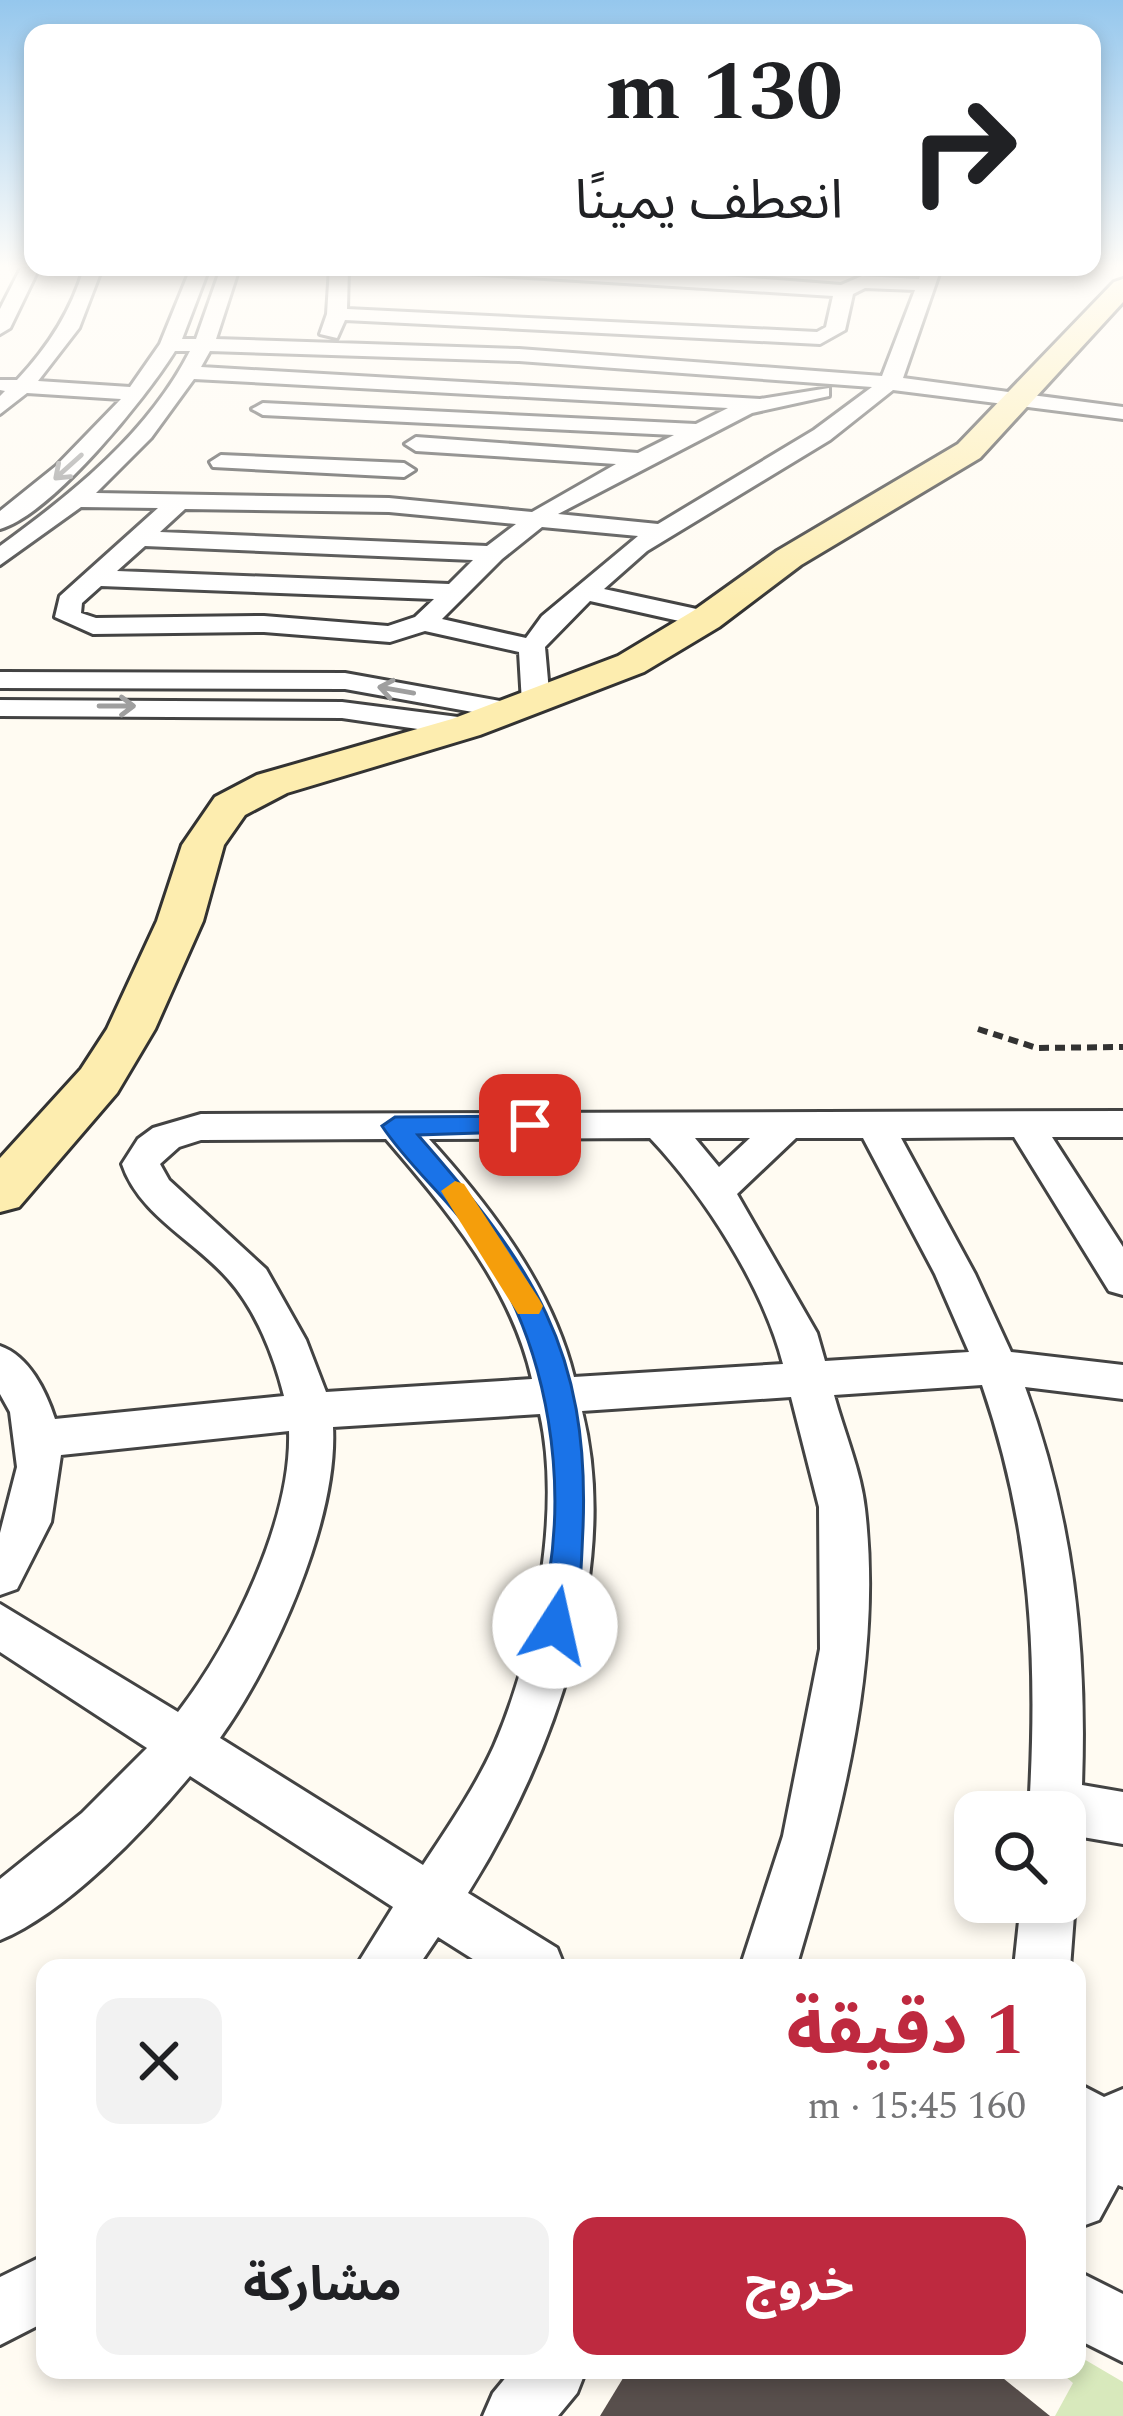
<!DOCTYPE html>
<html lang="ar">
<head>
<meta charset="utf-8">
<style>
	:root { --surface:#fff; --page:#f2f2f2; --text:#202124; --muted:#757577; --accent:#be293f }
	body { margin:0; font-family:Spectral,"Noto Sans Arabic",serif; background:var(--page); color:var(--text); direction:rtl; height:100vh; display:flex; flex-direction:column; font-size:45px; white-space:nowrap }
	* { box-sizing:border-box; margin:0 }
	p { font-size:39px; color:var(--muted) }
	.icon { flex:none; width:66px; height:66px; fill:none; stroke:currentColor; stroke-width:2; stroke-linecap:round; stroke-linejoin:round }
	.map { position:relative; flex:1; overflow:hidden; direction:ltr }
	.panel { position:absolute; left:36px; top:1959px; width:1050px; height:420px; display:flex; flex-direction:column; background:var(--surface); border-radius:24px; box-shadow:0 6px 18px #0003; direction:rtl }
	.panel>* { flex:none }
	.hud { position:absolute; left:24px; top:24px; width:1077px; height:252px; border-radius:24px; box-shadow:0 6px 18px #0003; direction:rtl; background:#fff; color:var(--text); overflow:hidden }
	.tools { position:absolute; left:954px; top:1791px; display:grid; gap:24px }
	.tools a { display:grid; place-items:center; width:132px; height:132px; border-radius:24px; background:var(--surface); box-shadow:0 6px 18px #0003; font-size:60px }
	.pin { position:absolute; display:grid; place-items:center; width:102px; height:102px; color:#fff; margin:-51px; border-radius:24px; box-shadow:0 6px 18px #0006 }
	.me { position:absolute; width:132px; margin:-66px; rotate:10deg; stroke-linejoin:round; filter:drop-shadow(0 0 9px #0008) }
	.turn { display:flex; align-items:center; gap:42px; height:252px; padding:0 60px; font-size:54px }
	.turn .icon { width:156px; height:156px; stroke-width:2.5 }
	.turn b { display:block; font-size:84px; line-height:102px }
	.round { display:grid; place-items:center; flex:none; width:126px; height:126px; border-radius:24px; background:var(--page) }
	.overview { display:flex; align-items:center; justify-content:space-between; height:204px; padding:0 60px }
	h1 { font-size:72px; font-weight:700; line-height:90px; color:var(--accent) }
	.button { display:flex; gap:24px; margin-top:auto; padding:24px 60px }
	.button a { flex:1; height:138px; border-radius:24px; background:var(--accent); color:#fff; font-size:48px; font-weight:700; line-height:138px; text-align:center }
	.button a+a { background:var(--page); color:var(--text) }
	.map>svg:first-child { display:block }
	.green { fill:#d8e9bc }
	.building { fill:#584f4c }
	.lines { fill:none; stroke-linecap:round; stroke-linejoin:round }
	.street-casing { stroke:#434343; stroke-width:6 }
	.secondary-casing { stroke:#323232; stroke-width:6 }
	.path { stroke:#323232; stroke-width:6; stroke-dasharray:10 6; stroke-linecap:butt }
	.street { fill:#fff; fill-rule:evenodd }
	.secondary { fill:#fdedaf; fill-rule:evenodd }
	.oneway { stroke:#9f9f9f }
	.route { fill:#1a73e8; stroke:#114b97; stroke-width:3 }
	.slow { fill:#f59e0b }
</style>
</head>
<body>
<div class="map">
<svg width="1123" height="2416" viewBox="0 0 1123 2416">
	<rect width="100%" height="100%" fill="#fffbf2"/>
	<!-- green -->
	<path class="green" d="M1077 2355 1123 2382V2416H1055L1073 2383 1058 2370H1077Z"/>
	<!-- building -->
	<path class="building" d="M628 2370H993L1050 2416H600Z"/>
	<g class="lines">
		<defs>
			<path id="street" d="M21 268H39L10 328 0 334V309Z
				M84 268H102L79 328 38 381 130 387 160 344 191 268H209L182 339H196L221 268H239L216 339 519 349 882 376 915 290 865 288 853 294 845 330 820 344 345 320 337 338 320 334 327 314 330 268H348L347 309 817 332 826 327 833 296 466 273 457 268 636 269 841 285 862 276 919 279 923 268H941L903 378 1123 407V419L893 390 830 440 647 551 604 589 715 613 719 619 715 625 706 627 590 601 545 647 550 703 536 711 522 703 519 652 425 631 390 642 264 632 93 634 55 617 60 596 158 508 81 507 0 565V546C73 493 148 433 190 351H175C146 398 52 514 0 529V511L56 466 121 399 27 393 0 414V396L5 391 0 390V380H17C48 347 71 312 84 268ZM210 351 519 361 872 387 814 430 658 524 558 514 752 413 829 396V388L760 399 201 367ZM194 379 728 408 696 424 263 403 252 409 263 415 674 435 638 453 416 437 405 444 416 451 616 464 532 512 389 498 96 493 151 438ZM185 509 389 512 516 524 487 546 160 532ZM542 527 638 536 542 616 526 638 442 619 502 559ZM145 546 473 560 449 584 117 571ZM101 586 434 599 415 617 388 626 264 616 96 618 81 613 82 603Z
				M221 455 404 463 415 470 404 477 213 467 210 462Z
				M0 672 345 673 511 703 525 711 511 719 345 689 0 688Z
				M0 700 342 702 466 718 480 727 466 736 342 718 0 716Z
				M1123 1111V1137H1052L1123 1247V1295L1109 1291 1014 1137 901 1138 975 1274 1011 1352 1123 1365V1399L1025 1387C1073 1518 1087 1646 1082 1785L1123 1792V1844L1065 1834V1812H1029C1038 1659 1032 1531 982 1385L834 1395C844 1432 861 1471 865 1509 883 1666 840 1819 796 1968H740L783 1836 820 1649 819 1507 791 1397 582 1411C622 1571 552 1759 468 1893L557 1948 565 1968H487L438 1937 417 1968H355L393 1907 190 1776C144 1831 66 1913 0 1940V1879L82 1813 147 1748 0 1652V1604L178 1712C232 1642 292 1520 289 1431L61 1455 51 1522 17 1589 0 1595V1533L17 1467 10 1412 0 1394V1346C29 1356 46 1391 55 1419L284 1396C274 1356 256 1310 228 1279 194 1240 139 1215 122 1164L138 1139 153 1128 201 1114ZM650 1138C704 1195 763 1286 783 1364L574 1377C552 1287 490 1206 429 1139ZM695 1138H750L719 1167ZM796 1138H863L935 1274 969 1352 825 1361 817 1333 737 1194ZM386 1139C447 1210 511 1286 532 1379L326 1392 306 1340 266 1269 169 1180 160 1164 179 1147 201 1140ZM540 1414C562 1513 534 1654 494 1746 475 1788 448 1827 423 1865L220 1738C274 1663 338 1520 333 1427Z
				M1065 1882 1075 1902 1070 1968H1014L1021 1902H1065Z
				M1077 2083 1104 2097 1123 2089V2187L1118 2185 1099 2220 1077 2228Z
				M45 2255V2322L0 2345V2277Z
				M1077 2271 1123 2294V2362L1077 2339Z
				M512 2370H586L577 2393 558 2416H483L493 2393Z"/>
			<path id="secondary" d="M1123 279V302L980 458 801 565 719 627 644 672 480 735 287 793 245 815 224 845 203 921 155 1029 117 1093 19 1207 0 1212V1158L81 1069 107 1029 157 921 182 845 215 797 257 775 452 719 618 656 693 611 777 551 958 444 1114 282Z"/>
		</defs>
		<!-- street casing -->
		<use href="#street" class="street-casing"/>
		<!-- secondary casing -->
		<use href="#secondary" class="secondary-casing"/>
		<!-- path -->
		<path class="path" d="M978 1029 1037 1048 1123 1047"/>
		<!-- street -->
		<use href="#street" class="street"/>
		<!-- secondary -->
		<use href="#secondary" class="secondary"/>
	</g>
	<!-- one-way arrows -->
	<defs><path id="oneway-shaft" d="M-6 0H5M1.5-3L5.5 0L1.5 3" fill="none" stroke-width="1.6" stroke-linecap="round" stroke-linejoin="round" transform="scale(3)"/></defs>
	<g class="oneway">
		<use href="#oneway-shaft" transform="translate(68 467) rotate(138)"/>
		<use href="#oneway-shaft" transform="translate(396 690) rotate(-170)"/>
		<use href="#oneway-shaft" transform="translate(117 706)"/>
	</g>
	<!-- sky -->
	<linearGradient id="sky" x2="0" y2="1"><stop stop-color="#95c7ed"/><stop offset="0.44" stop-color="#fffdf9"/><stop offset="1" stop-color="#fffdf9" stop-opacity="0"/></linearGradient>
	<rect width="1123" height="606" fill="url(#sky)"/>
	<!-- route -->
	<path class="route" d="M530 1116 543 1125 539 1131 418 1135C532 1265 590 1349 583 1528 581 1565 582 1602 567 1637L555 1641 543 1637 538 1626C574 1495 552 1342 471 1232 444 1195 407 1164 382 1126L395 1117Z"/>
	<!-- slow -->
	<path class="slow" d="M455 1181 464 1184 539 1299 543 1306 539 1314H518L441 1191Z"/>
</svg>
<div class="tools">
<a><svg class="icon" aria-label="search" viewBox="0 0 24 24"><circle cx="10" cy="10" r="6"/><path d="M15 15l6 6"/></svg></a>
</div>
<div class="pin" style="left:530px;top:1125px;background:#d93025"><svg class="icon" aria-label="arrive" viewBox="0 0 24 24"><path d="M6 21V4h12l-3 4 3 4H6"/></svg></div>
<svg class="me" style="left:555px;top:1626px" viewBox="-20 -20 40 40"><circle r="19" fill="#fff"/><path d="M0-13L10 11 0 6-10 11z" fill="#1a73e8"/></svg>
<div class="hud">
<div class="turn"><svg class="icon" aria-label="right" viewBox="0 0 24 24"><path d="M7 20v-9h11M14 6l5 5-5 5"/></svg><div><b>130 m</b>انعطف يمينًا</div></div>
</div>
<section class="panel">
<div class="overview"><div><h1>1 دقيقة</h1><p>160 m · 15:45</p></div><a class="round"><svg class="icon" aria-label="close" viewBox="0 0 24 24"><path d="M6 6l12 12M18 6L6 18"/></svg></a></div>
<div class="button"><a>خروج</a><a>مشاركة</a></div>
</section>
</div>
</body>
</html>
